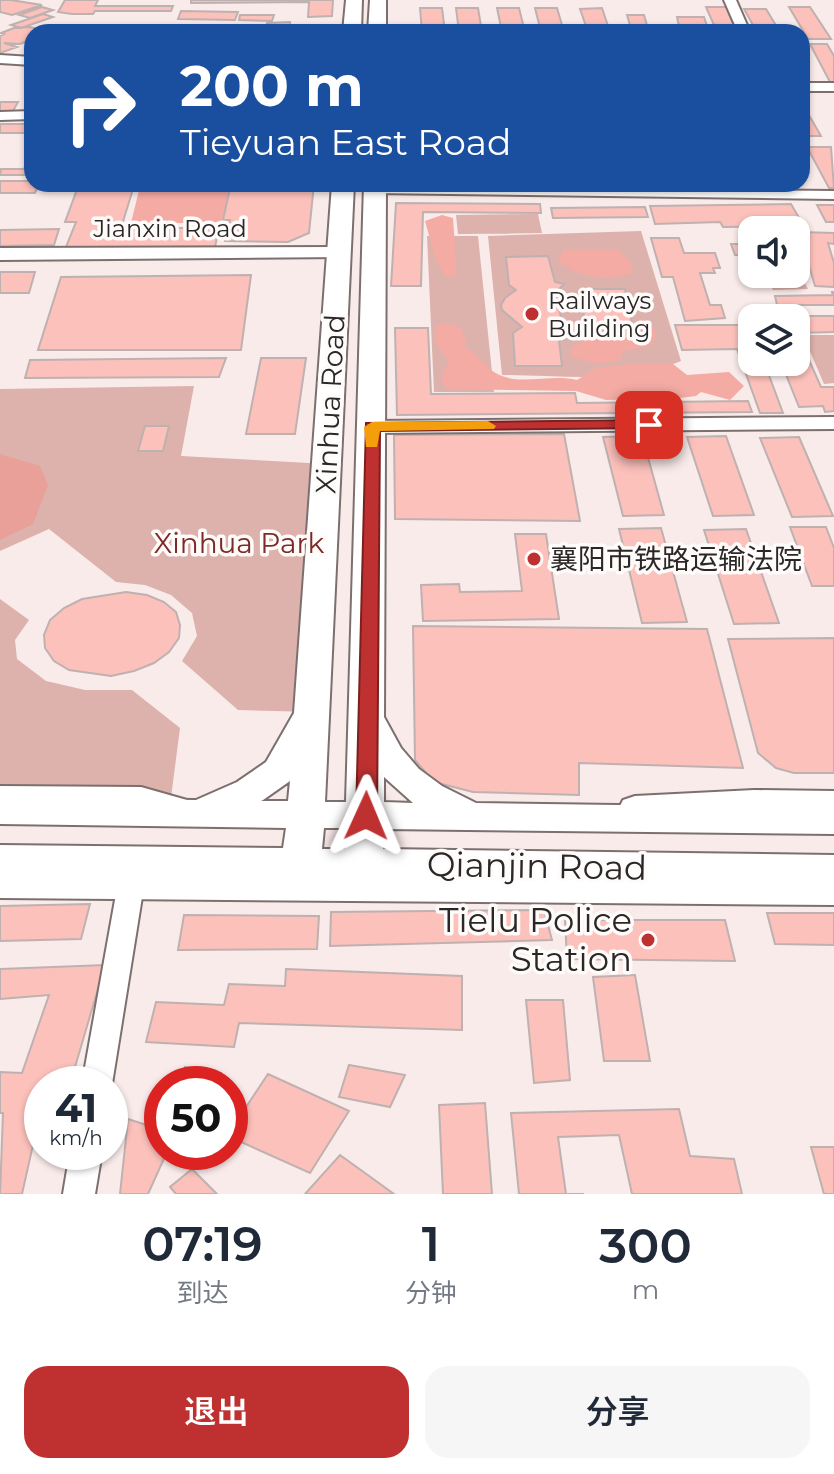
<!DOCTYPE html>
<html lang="zh">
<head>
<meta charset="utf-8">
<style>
	:root { --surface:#fff; --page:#f6f6f7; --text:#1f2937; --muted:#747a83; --accent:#bf3030 }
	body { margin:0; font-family:Montserrat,"Noto Sans SC",sans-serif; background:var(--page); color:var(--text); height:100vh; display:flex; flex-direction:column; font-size:30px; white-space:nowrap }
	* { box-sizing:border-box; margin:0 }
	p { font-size:26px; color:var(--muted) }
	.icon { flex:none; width:44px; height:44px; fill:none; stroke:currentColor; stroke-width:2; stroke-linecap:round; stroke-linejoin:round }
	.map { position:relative; height:1194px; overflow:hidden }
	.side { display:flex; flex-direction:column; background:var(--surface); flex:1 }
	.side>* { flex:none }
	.banner { position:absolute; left:24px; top:24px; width:786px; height:168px; border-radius:24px; box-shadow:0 2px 6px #0004; background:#1a4fa0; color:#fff; overflow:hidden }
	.controls { position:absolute; left:738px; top:216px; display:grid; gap:16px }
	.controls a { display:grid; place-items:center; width:72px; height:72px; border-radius:16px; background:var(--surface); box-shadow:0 2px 6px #0004; font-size:40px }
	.speed { position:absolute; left:24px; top:1066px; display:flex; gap:16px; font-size:40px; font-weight:700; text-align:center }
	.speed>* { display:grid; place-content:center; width:104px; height:104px; border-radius:50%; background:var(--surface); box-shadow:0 2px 6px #0004; line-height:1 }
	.speed small { font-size:20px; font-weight:400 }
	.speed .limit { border:12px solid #d22; background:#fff; color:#111 }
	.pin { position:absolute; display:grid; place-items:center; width:68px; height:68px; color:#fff; margin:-34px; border-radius:16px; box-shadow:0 4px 12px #0006 }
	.me { position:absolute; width:88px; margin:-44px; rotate:1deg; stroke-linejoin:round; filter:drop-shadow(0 0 6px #0008) }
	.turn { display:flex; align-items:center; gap:28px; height:168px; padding:0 24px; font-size:36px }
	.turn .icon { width:104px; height:104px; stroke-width:2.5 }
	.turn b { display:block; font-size:56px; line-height:68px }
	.eta { display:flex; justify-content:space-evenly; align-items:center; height:136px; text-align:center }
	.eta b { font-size:48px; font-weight:600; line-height:56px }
	.cta { display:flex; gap:16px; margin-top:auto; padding:16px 24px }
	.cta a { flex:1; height:92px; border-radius:24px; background:var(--accent); color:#fff; font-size:32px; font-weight:600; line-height:92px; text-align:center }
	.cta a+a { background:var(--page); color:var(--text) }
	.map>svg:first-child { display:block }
	.green { fill:#ddb1ac }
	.forest { fill:#f4aba4 }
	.water { fill:#e8a099 }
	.building { fill:#fdc1bb; stroke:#beb1b0; stroke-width:2 }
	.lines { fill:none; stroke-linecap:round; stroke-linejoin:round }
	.minor-casing { stroke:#7c706f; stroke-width:4 }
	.tertiary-casing { stroke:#7c706f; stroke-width:4 }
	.secondary-casing { stroke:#7c706f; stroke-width:4 }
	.minor { fill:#fff; fill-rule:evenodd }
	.tertiary { fill:#fff; fill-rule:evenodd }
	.secondary { fill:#fff; fill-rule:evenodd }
	.route { fill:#bf3030; stroke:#7c1f1f; stroke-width:2 }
	.slow { fill:#f59e0b }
	.poi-dot { fill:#bf3030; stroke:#fefbfb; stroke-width:3 }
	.labels { text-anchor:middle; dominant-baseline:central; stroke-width:7; stroke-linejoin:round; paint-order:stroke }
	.far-street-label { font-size:24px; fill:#2c2727; stroke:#fefbfb }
	.far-poi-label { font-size:24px; fill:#2c2727; stroke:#fefbfb; text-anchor:start }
	.street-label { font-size:28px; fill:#2c2727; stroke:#fefbfb }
	.park-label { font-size:28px; fill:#7d2a27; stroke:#fefbfb }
	.poi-label { font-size:28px; fill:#2c2727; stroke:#fefbfb; text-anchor:start }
	.near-street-label { font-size:34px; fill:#2c2727; stroke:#fefbfb }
	.near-poi-label { font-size:34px; fill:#2c2727; stroke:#fefbfb; text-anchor:end }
</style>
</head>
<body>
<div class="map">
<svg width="834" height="1194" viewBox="0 0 834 1194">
	<rect width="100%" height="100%" fill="#f9ebe9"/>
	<!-- green -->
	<path class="green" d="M538 214 542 233 458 234 456 215Z
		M641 231 681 361C625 385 562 375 502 375L488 236Z
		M427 236H478L494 392H434Z
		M796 272H799L808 289 773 290 764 274Z
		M803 335H834V383L824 384Z
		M194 386 181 456 327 464 312 712 238 710 182 661 197 636 192 613 171 595 145 585 116 582 49 529 0 551V389Z
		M0 599 29 620 15 640 17 659 46 681 85 690H132L180 728 169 813 0 811Z"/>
	<!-- forest -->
	<path class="forest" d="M231 185 223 220 213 223H131L140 186Z
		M442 215 453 218 457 276 446 277 436 261 425 221Z
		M564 249H617L630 261 633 273C605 282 581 278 558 261Z
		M445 323 460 327 467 342 464 347C481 353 484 371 505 377 526 384 553 374 577 380L596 368 640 363 673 364 687 375 729 372 744 386 730 400 701 392 696 396 680 398 606 400 576 391 451 389 445 387 441 379 449 361 435 342 436 326Z
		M642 325 653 327 657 336 650 346 623 351 621 359C604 366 587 363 571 356L572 347 597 334Z"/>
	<!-- water -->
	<path class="water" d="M0 454 40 466 48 485 33 524 0 540Z"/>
	<!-- building -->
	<path class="building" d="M0 0H11L42 5 12 15 0 12Z
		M65 0H98L95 6H173L171 11H95L93 14H72L58 12Z
		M191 0H333L332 16 308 17 309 2 191 3Z
		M42 7 53 10 30 18 19 15Z
		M706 7H726L737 32H717Z
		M789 7H810L831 39H808Z
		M420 8H442L445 32H422Z
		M456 8H478L482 32H459Z
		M497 8H519L525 32H502Z
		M535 8H557L564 32H541Z
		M602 8 610 32H588L580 9Z
		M744 9H766L780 32H757Z
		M181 11 238 12 235 20 178 19Z
		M43 14 53 17 21 28 11 25Z
		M240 15H274L272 21 239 20Z
		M627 15H644L649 32H632Z
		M677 17H704L707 26H679Z
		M290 22 289 32H266L267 23Z
		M30 27 52 32H32V39L20 44 4 43 17 47 0 53V36L4 34 1 33 14 28Z
		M810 44H827L834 56V82H830Z
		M0 102H18L13 111H0Z
		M802 103 821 136H802Z
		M0 124H32V133H0Z
		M807 147H831L834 188H829Z
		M32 152V175H0L1 169H24Z
		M0 181H32V184H39L35 193H0Z
		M79 184H108L106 189H133L121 228H219L215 247H66L76 222H65Z
		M314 184 309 233 288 242 225 241 230 220H223L231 184Z
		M396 203 540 204 541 213 423 212 421 286H391Z
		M791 204 802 223 795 226 723 227 720 222 655 224 650 206Z
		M817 205H834V222H826Z
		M645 207 648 217 553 218 551 208Z
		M59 229 54 245 0 246V230Z
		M799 232 834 233V244L828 243 834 263V287L815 286Z
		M651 238H679L684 253H715L720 268H713L715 273H700L710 305H721L725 318 685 321 673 277H662Z
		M731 244H752V255H735Z
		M548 256 555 282 564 284 555 293 561 317 559 331 568 338 559 341 562 366H515L513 333 522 327 502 310 501 305 505 298 516 290 509 285 506 257Z
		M0 272H35L29 293H0Z
		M251 275 241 350H38L61 277Z
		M580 289H625L632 323H585Z
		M832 292H834V305H777L775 296 833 295Z
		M762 316H834V332L797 333 821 387H834V411L825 412 823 406 799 407 781 362H796V318Z
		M675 325H750L752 362H764L783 413H760L737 349 682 350Z
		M395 328H428L431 394 575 393 577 403 748 401 752 412 397 415Z
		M226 358 219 377 25 378 30 360Z
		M261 358H306L295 434H246Z
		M145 426H169L163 451H138Z
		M564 434 580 521 395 519 394 435Z
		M642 436 664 515 623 516 603 437Z
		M726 436 754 515 713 516 687 437Z
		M799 437 833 516 792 517 760 438Z
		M790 527H826L834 548V586H812Z
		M661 528 687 622 642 623 619 529Z
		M746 529 779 623 734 624 704 530Z
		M515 534H546L559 619 423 621 421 585 459 584 460 592 522 591Z
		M126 592 147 595 164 602 176 612 180 625 179 638 169 652 154 663 134 671 111 676 69 670 54 661 45 648 44 635 50 620 64 608 82 599Z
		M413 626 707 629 743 768 579 763V795L473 792 434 782 415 760Z
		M834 638V773H794L776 768 758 753 728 639Z
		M90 904 81 939 0 941V906Z
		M544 910 552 940 330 946 331 912Z
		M767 913H834V945L775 944Z
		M184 915 319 916 317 949 178 950Z
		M565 920H725L735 961 567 959Z
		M105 965 70 1084H42V1105L22 1194H0L3 1113H0V1072L22 1073 49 995 0 999V969Z
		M286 969 462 976V1030L239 1023 234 1047 146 1042 156 1002 224 1005 229 984 285 986Z
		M635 975 650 1061H604L593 977Z
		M526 1000H563L570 1080 534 1083Z
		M349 1065 405 1075 390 1107 339 1097Z
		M185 1067 221 1073 217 1084H180Z
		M268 1074 349 1111 310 1173 230 1137V1131Z
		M485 1103 492 1194H443L439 1105Z
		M679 1109 690 1156 734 1159 742 1194H632L619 1135 558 1137 566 1194H584H519L511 1113Z
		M128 1119 162 1130V1152H167L148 1194H120Z
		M811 1147H834V1194H824Z
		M340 1155 394 1194H305Z
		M192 1169 217 1194H176L170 1187Z"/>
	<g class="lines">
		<defs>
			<path id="minor" d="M724 0H736L750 32H738Z
				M0 55 32 57V65L0 63Z
				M802 83H834V91H802Z
				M32 111V119L0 120V112Z
				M375 186 834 191V199L370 193V187Z
				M834 417V429L372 433 363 427 372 421Z
				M133 862 143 865 146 872 112 1084 110 1089V1084H82L120 872 123 865Z
				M70 1152H102L95 1194H63Z"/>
			<path id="tertiary" d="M339 247 346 249 349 253 346 257 0 260V248Z
				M0 786 141 787 194 802 198 810 194 818 182 822 141 809 0 808Z
				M754 790 834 791V813L754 812 635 820 623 816 619 808 623 800 635 796Z
				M0 872 834 879V905L0 898Z"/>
			<path id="secondary" d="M346 0H362L361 32H343Z
				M370 0H386V32H368Z
				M332 184H354L325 802H346L364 184H386L384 717 401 748 419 769 442 786 476 803 834 808V834L384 829 383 849 834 855V883L0 873V845L283 848 286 828 0 824V798L196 800 237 782 266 762 294 713ZM384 777 413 803 384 802ZM290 781 288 801H261L263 800ZM324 828H346L345 849H322Z"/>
		</defs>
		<!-- minor casing -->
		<use href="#minor" class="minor-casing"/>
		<!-- tertiary casing -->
		<use href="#tertiary" class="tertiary-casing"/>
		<!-- secondary casing -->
		<use href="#secondary" class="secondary-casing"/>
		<!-- minor -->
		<use href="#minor" class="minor"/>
		<!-- tertiary -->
		<use href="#tertiary" class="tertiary"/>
		<!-- secondary -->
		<use href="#secondary" class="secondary"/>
	</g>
	<!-- route -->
	<path class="route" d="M649 420 655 421V428L380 431 377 816 374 821H359L356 816 366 423Z"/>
	<!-- slow -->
	<path class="slow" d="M488 421 496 426 494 429 380 431 377 447H366L364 427 372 422Z"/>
	<!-- markers -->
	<g class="poi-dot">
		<circle cx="532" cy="314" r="8"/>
		<circle cx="534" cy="559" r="8"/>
		<circle cx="648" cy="940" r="8"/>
	</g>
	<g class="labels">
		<!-- far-street labels -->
		<g class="far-street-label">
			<text x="170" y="228">Jianxin Road</text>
		</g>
		<!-- far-poi labels -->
		<g class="far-poi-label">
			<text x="548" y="300">Railways<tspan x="548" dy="28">Building</tspan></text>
		</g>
		<!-- street labels -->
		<g class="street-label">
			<text transform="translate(330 404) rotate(-87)">Xinhua Road</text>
		</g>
		<!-- park labels -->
		<g class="park-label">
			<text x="239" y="543">Xinhua Park</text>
		</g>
		<!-- poi labels -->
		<g class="poi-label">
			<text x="550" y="559">襄阳市铁路运输法院</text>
		</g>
		<!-- near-street labels -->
		<g class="near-street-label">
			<text transform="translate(537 866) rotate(1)">Qianjin Road</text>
		</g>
		<!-- near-poi labels -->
		<g class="near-poi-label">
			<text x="632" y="920">Tielu Police<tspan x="632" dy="39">Station</tspan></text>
		</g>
	</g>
</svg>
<div class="controls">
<a><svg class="icon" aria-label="sound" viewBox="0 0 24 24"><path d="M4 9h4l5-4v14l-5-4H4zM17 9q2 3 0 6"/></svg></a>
<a><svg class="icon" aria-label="layers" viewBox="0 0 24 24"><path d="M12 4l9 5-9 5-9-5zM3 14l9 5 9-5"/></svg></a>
</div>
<div class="speed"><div>41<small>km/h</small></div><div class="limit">50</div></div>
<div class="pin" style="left:649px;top:425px;background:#d93025"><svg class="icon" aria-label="arrive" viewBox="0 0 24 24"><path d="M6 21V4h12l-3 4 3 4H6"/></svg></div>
<svg class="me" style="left:366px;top:816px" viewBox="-20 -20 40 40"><path d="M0-17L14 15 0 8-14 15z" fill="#bf3030" stroke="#fff" stroke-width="4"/></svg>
<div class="banner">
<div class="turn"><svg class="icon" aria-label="right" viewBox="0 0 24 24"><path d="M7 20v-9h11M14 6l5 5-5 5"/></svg><div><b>200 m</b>Tieyuan East Road</div></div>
</div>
</div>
<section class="side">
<div class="eta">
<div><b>07:19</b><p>到达</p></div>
<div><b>1</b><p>分钟</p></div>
<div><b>300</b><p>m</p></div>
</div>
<div class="cta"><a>退出</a><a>分享</a></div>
</section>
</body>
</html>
